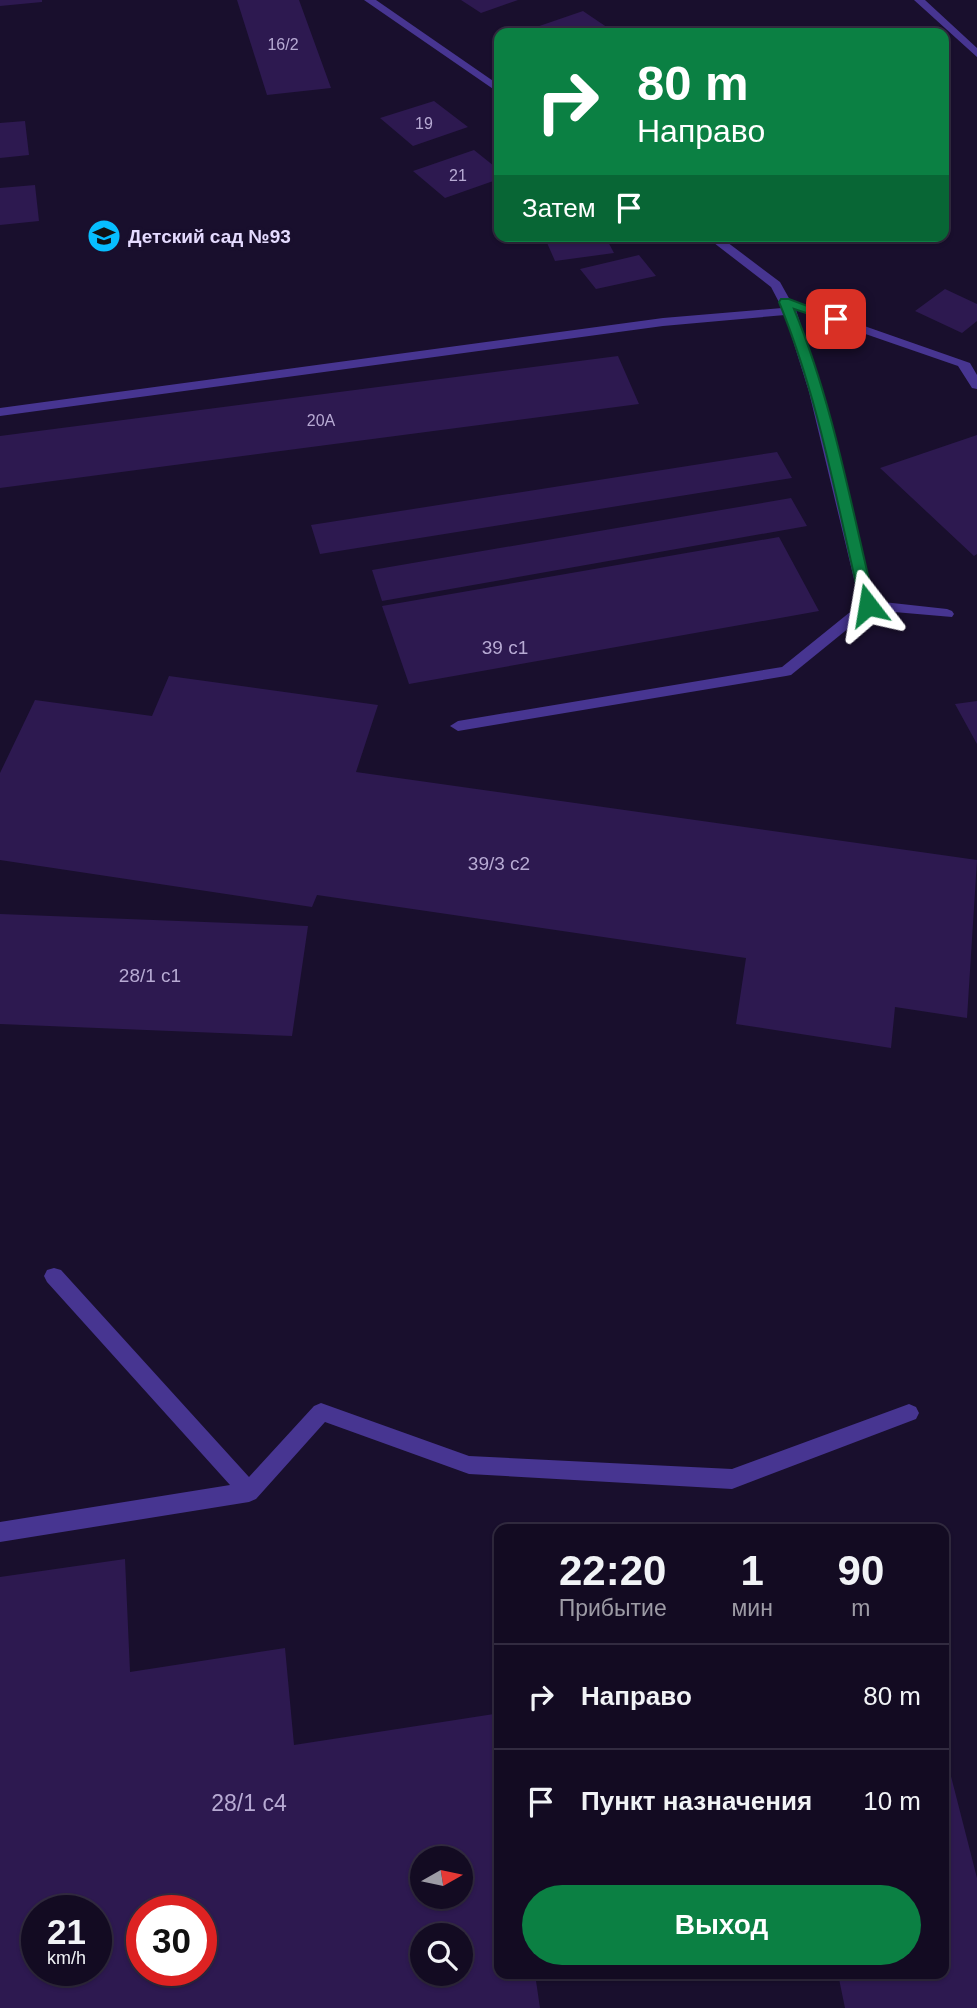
<!DOCTYPE html>
<html lang="ru">
<head>
<meta charset="utf-8">
<style>
	:root { --surface:#130b22; --page:#20192f; --text:#f1f3f6; --muted:#9d9ba5; --line:#322b40; --accent:#0b8043 }
	body { margin:0; font-family:Arial,sans-serif; background:var(--page); color:var(--text); height:100vh; display:flex; flex-direction:column; font-size:26px; white-space:nowrap }
	* { box-sizing:border-box; margin:0 }
	p { font-size:23px; color:var(--muted) }
	.icon { flex:none; width:38px; height:38px; fill:none; stroke:currentColor; stroke-width:2; stroke-linecap:round; stroke-linejoin:round }
	.map { position:relative; flex:1; overflow:hidden }
	.sheet { position:absolute; left:494px; top:1524px; width:455px; height:455px; display:flex; flex-direction:column; background:var(--surface); border-radius:14px; box-shadow:0 2px 5px #0004,0 0 0 2px var(--line) }
	.sheet>* { flex:none }
	.hud { position:absolute; left:494px; top:28px; width:455px; height:214px; border-radius:14px; box-shadow:0 2px 5px #0004,0 0 0 2px var(--line); background:#0b8043; color:#fff; overflow:hidden }
	.needle { width:46px; rotate:81deg }
	.tools { position:absolute; left:410px; top:1846px; display:grid; gap:14px }
	.tools a { display:grid; place-items:center; width:63px; height:63px; border-radius:50%; background:var(--surface); box-shadow:0 2px 5px #0004,0 0 0 2px var(--line); font-size:35px }
	.speed { position:absolute; left:21px; top:1895px; display:flex; gap:14px; font-size:35px; font-weight:700; text-align:center }
	.speed>* { display:grid; place-content:center; width:91px; height:91px; border-radius:50%; background:var(--surface); box-shadow:0 2px 5px #0004,0 0 0 2px var(--line); line-height:1 }
	.speed small { font-size:18px; font-weight:400 }
	.speed .limit { border:10px solid #d22; background:#fff; color:#111 }
	.pin { position:absolute; display:grid; place-items:center; width:60px; height:60px; color:#fff; margin:-30px; border-radius:14px; box-shadow:0 4px 10px #0006 }
	.me { position:absolute; width:77px; margin:-38px; rotate:346deg; stroke-linejoin:round; filter:drop-shadow(0 0 5px #0008) }
	.turn { display:flex; align-items:center; gap:24px; height:147px; padding:0 28px; font-size:32px }
	.turn .icon { width:91px; height:91px; stroke-width:2.5 }
	.turn b { display:block; font-size:49px; line-height:60px }
	.then { display:flex; align-items:center; height:66px; padding:0 28px; background:#0003; gap:14px; font-size:26px }
	.eta { display:flex; justify-content:space-evenly; align-items:center; height:119px; text-align:center }
	.eta b { font-size:42px; font-weight:700; line-height:49px }
	.cta { display:flex; gap:14px; margin-top:auto; padding:14px 28px }
	.cta a { flex:1; height:80px; border-radius:42px; background:var(--accent); color:#fff; font-size:28px; font-weight:700; line-height:80px; text-align:center }
	ul { padding:0; list-style:none }
	li { display:flex; align-items:center; gap:21px; height:105px; padding:0 28px; border-top:2px solid var(--line) }
	li div { flex:1 }
	li b { display:block; font-size:26px }
	li em { font-style:normal }
	.map>svg:first-child { display:block }
	.building { fill:#2d1950; fill-rule:evenodd }
	.lines { fill:none; stroke-linecap:round; stroke-linejoin:round }
	.minor { fill:#473591; fill-rule:evenodd }
	.route { fill:#0b8043; stroke:#07532c; stroke-width:2 }
	.labels { text-anchor:middle; dominant-baseline:central; stroke-width:7; stroke-linejoin:round; paint-order:stroke }
	.far-number-label { font-size:16px; fill:#b7aad3 }
	.far-poi-label { font-size:19px; font-weight:bold; fill:#e5dbff; stroke:#190f2d; text-anchor:start }
	.number-label { font-size:19px; fill:#b7aad3 }
	.near-number-label { font-size:23px; fill:#b7aad3 }
</style>
</head>
<body>
<div class="map">
<svg width="977" height="2008" viewBox="0 0 977 2008">
	<rect width="100%" height="100%" fill="#190f2d"/>
	<!-- building -->
	<path class="building" d="M0 0H42V2L0 6Z
		M237 0H299L331 88 267 95Z
		M461 0H518L481 13Z
		M583 11 614 32 519 33Z
		M434 101 468 127 413 146 380 118Z
		M25 121 29 155 0 158V123Z
		M474 150 499 170V179L445 198 413 171Z
		M35 185 39 221 0 225V188Z
		M544 236H605L614 253 555 261Z
		M639 255 656 276 596 289 580 269Z
		M945 289 977 304V321L962 333 915 311Z
		M618 356 639 404 0 488V436Z
		M977 435V554L974 556 880 468Z
		M777 452 792 478 320 554 311 525Z
		M791 498 807 526 382 601 372 570Z
		M779 537 819 611 409 684 382 606Z
		M169 676 378 705 356 772 977 860 967 1018 895 1007 891 1048 736 1024 746 958 317 895 312 907 0 860V773L35 700 152 716Z
		M977 701V744L955 704Z
		M0 914 308 926 292 1036 0 1024Z
		M125 1559 130 1672 285 1648 294 1745 494 1714 499 1747V1974H535L540 2008H0V1577ZM422 1858H460V1897H422ZM37 1911H96V1970H37ZM142 1911H201V1970H142ZM422 1936H460V1974H422Z
		M943 1745 977 1878V2008H845L838 1974H943Z"/>
	<g class="lines">
		<!-- minor -->
		<path class="minor" d="M364 0H376L499 85V93Z
			M914 0H925L977 48V57Z
			M705 236H719L780 282 790 300 970 363 977 375V389L972 388 958 366 796 310 823 392 874 601 947 609 952 611 954 614 952 617 871 610 791 675 786 676 458 731 450 726 458 721 782 667 860 604 809 392 785 315 663 326 0 416V408L663 318 782 308 771 287Z
			M54 1268 61 1270 249 1477 314 1406 321 1403 469 1456 732 1469 909 1404 916 1407 919 1413 916 1419 732 1489 469 1474 325 1422 256 1499 249 1502 0 1542V1522L230 1485 47 1282 44 1276 47 1270Z"/>
	</g>
	<!-- route -->
	<path class="route" d="M781 299H789L842 319 836 323 794 309C833 403 851 506 875 605L873 608H863L861 605C837 504 819 399 779 302Z"/>
	<!-- icons -->
	<defs>
		<symbol id="school-disc" viewBox="-11 -11 22 22"><circle r="9.5" fill="#07beff" stroke="#190f2d"/><path d="M0-5L7-2L0 1L-7-2ZM-4 1L0 2.5L4 1V4Q0 6-4 4Z" fill="#111"/></symbol>
	</defs>
	<g fill-rule="evenodd">
		<use href="#school-disc" x="85" y="217" width="38" height="38"/>
	</g>
	<g class="labels">
		<!-- far-number labels -->
		<g class="far-number-label">
			<text x="283" y="44">16/2</text>
			<text x="424" y="123">19</text>
			<text x="458" y="175">21</text>
			<text x="321" y="420">20А</text>
		</g>
		<!-- far-poi labels -->
		<g class="far-poi-label">
			<text x="128" y="236">Детский сад №93</text>
		</g>
		<!-- number labels -->
		<g class="number-label">
			<text x="505" y="647">39 с1</text>
			<text x="499" y="863">39/3 с2</text>
			<text x="150" y="975">28/1 с1</text>
		</g>
		<!-- near-number labels -->
		<g class="near-number-label">
			<text x="249" y="1803">28/1 с4</text>
		</g>
	</g>
</svg>
<div class="tools">
<a><svg class="needle" viewBox="-14 -14 28 28"><path d="M0-13l5 13h-10z" fill="#e53935"/><path d="M0 13l5-13h-10z" fill="#9d9ba5"/></svg></a>
<a><svg class="icon" aria-label="search" viewBox="0 0 24 24"><circle cx="10" cy="10" r="6"/><path d="M15 15l6 6"/></svg></a>
</div>
<div class="speed"><div>21<small>km/h</small></div><div class="limit">30</div></div>
<div class="pin" style="left:836px;top:319px;background:#d93025"><svg class="icon" aria-label="arrive" viewBox="0 0 24 24"><path d="M6 21V4h12l-3 4 3 4H6"/></svg></div>
<svg class="me" style="left:868px;top:605px" viewBox="-20 -20 40 40"><path d="M0-17L14 15 0 8-14 15z" fill="#0b8043" stroke="#fff" stroke-width="4"/></svg>
<div class="hud">
<div class="turn"><svg class="icon" aria-label="right" viewBox="0 0 24 24"><path d="M7 20v-9h11M14 6l5 5-5 5"/></svg><div><b>80 m</b>Направо</div></div>
<div class="then">Затем<svg class="icon" aria-label="arrive" viewBox="0 0 24 24"><path d="M6 21V4h12l-3 4 3 4H6"/></svg></div>
</div>
<section class="sheet">
<div class="eta">
<div><b>22:20</b><p>Прибытие</p></div>
<div><b>1</b><p>мин</p></div>
<div><b>90</b><p>m</p></div>
</div>
<ul>
<li><svg class="icon" aria-label="right" viewBox="0 0 24 24"><path d="M7 20v-9h11M14 6l5 5-5 5"/></svg><div><b>Направо</b></div><em>80 m</em></li>
<li><svg class="icon" aria-label="arrive" viewBox="0 0 24 24"><path d="M6 21V4h12l-3 4 3 4H6"/></svg><div><b>Пункт назначения</b></div><em>10 m</em></li>
</ul>
<div class="cta"><a>Выход</a></div>
</section>
</div>
</body>
</html>
